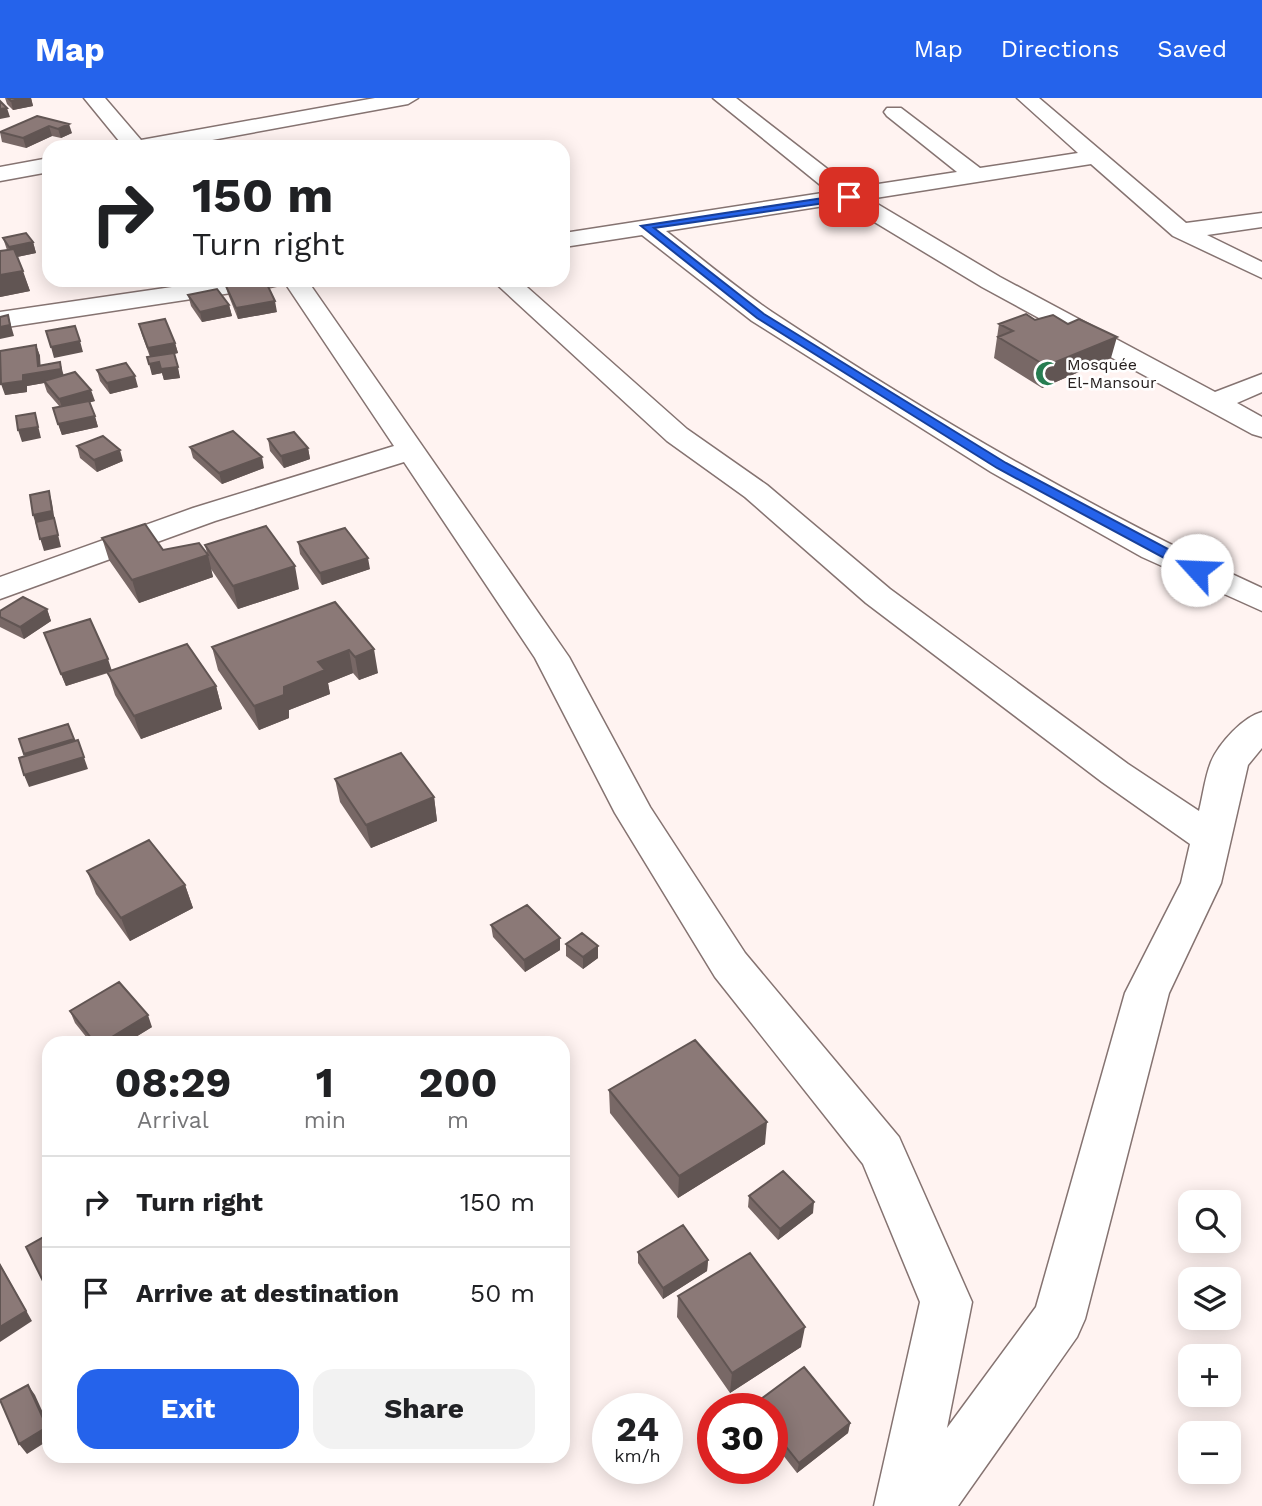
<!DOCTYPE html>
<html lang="en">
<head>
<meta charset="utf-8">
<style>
	:root { --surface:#fff; --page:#f2f2f2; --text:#202124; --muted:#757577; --line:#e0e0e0; --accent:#2563eb }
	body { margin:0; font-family:"Work Sans",sans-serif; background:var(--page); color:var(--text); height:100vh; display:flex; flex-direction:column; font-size:26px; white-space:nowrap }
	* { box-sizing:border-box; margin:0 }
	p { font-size:23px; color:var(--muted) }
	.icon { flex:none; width:38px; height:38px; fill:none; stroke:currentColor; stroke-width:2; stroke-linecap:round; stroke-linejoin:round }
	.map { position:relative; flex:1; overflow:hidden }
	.panel { position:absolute; left:42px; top:938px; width:528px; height:427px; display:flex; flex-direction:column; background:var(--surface); border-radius:21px; box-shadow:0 4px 18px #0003 }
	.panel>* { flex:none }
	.hud { position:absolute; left:42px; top:42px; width:528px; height:147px; border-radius:21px; box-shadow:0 4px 18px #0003; background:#fff; color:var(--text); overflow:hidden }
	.tools { position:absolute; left:1178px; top:1092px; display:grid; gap:14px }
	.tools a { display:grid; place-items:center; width:63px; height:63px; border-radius:14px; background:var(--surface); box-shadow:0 4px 18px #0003; font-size:35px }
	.speed { position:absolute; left:592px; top:1295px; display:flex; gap:14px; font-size:35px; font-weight:700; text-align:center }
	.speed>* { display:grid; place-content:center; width:91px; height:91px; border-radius:50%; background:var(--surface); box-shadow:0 4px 18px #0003; line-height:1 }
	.speed small { font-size:18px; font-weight:400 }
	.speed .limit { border:10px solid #d22; background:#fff; color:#111 }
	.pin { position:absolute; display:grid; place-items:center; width:60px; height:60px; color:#fff; margin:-30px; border-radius:14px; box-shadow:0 4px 10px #0006 }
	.me { position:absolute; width:77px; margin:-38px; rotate:295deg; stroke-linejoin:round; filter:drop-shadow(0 0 5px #0008) }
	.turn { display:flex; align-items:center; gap:24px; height:147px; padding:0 35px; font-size:32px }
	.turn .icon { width:91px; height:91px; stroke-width:2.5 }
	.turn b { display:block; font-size:49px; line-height:60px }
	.eta { display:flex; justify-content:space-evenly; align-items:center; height:119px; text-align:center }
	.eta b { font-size:42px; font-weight:700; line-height:49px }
	.cta { display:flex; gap:14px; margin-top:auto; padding:14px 35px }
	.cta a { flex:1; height:80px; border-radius:21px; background:var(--accent); color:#fff; font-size:28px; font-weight:700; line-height:80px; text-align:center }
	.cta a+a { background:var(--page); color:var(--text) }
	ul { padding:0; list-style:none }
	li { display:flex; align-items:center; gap:21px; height:91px; padding:0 35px; border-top:2px solid var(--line) }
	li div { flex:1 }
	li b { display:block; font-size:26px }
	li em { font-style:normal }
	header { display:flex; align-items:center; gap:42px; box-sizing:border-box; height:98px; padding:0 35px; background:var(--accent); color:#fff }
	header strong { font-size:33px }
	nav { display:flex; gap:38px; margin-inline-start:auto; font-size:24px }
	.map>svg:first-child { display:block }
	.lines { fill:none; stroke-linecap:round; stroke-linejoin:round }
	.minor-casing { stroke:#857371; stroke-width:3 }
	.minor { fill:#fff; fill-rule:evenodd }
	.wall { fill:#786866 }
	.shaded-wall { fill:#615553 }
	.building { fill:#8b7977; stroke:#615553; stroke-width:2 }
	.route { fill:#2563eb; stroke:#184099; stroke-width:2 }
	.labels { text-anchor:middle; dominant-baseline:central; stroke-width:5; stroke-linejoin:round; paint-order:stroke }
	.far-poi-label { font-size:16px; fill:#27201f; stroke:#fff; text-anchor:start }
</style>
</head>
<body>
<header>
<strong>Map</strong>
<nav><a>Map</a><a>Directions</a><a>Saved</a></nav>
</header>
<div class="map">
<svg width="1262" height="1408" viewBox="0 0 1262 1408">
	<rect width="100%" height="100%" fill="#fff3f1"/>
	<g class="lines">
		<defs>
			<path id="minor" d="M84 0H105L141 42 375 0H418L408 6 174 49H124Z
				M713 0H736L852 90 957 74 887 18 884 14 887 10H901L980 70 1078 55 1017 0H1039L1186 125 1262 115V129L1207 137 1262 164V180L1173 138 1091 66 869 101 1000 179 1215 294 1262 276V294L1237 305 1262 319V339L1252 336 982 189 843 105 666 133C701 160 735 189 772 214 928 317 1092 412 1262 490V513L1142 459 991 374 752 223 642 137 564 149V135L829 94Z
				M49 60V74L0 83V69Z
				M220 182H282L279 187 270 189 0 230V214Z
				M283 182H307L569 559 650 709 745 855 899 1039 972 1204 947 1330 1036 1209 1125 895 1181 785 1190 746 1102 684 866 505 745 399 667 343 492 182H519L687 331 767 387 890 491 1128 666 1199 713C1203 697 1205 679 1211 664 1219 645 1243 619 1262 614V650L1248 667 1221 785 1169 895 1085 1221 1077 1239 958 1408H874L920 1204 863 1066 715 879 615 715 535 560 404 364 215 423 0 501V479L193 410 394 348Z"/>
		</defs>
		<!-- minor casing -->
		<use href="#minor" class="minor-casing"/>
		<!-- minor -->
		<use href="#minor" class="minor"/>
	</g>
	<!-- wall -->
	<path class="wall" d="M5 0H31L33 8 13 12 7 6Z
		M37 18 72 35 61 40 52 38 26 50 2 44 0 34Z
		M3 140 33 144 36 155 17 159 30 193 0 199V153L7 152Z
		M225 186 277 214 238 221 228 196Z
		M188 197 229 207 232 218 202 224 191 208Z
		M1035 222 1068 226 1111 260 1042 290 994 260 999 226Z
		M139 226 175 245 178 255 174 256 180 280 164 282 162 275 152 277 150 259 142 237Z
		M36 247 40 258V267L64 277 95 303 90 304 98 329 62 337 53 310 60 309 47 294 44 285 27 288V294L5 297Z
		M97 272 138 289 110 296 100 283Z
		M268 341 308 350 310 361 284 370 270 353Z
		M77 348 123 363 97 374 80 360Z
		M190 349 264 370 222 386 193 360Z
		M102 440 163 452 207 455 205 447 299 491 238 511 211 471 213 479 139 505 109 462Z
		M298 444 370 471 322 487 300 456Z
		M335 504 378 575 359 582 353 575 328 585 330 596 289 612V620L259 632 218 572 212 549Z
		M47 511 51 523 24 541 0 529V513Z
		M44 535 112 572 216 588 222 611 141 641 115 597 108 575 66 588Z
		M335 681 434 699 437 723 371 750 340 704Z
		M87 773 185 787 193 810 130 843 96 796Z
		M491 827 560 840V852L525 874 493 839Z
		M566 846 598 848V860L583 871 566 858Z
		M70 913 152 929 126 945H91L75 925Z
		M609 992 765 1046 678 1100 610 1015Z
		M749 1098 813 1115 778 1142 748 1109Z
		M638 1154 708 1162 707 1173 663 1201 638 1165Z
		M678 1198 801 1249 730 1295 677 1219Z
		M753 1307 850 1325 848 1335 797 1375 772 1343V1311H753Z"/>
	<!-- shaded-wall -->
	<path class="shaded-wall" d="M23 0H31L33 8 13 12 11 3Z
		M7 10 10 19 0 21V11Z
		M69 26 72 35 61 40 58 31Z
		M49 28 52 38 26 50 23 40Z
		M33 144 36 155 12 160 9 149Z
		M23 173 30 193 0 199V177Z
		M101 182H132L103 188Z
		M275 203 277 214 238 221 236 210Z
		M229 207 232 218 202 224 200 214Z
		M8 217 14 238 0 241V229Z
		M1117 239 1111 260 1042 290 1046 268Z
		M80 243 83 254 54 260 51 249Z
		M175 245 178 255 151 261 148 250Z
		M36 247 40 258 41 274 60 264 65 282 44 283V285L27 288V294L5 297 1 286 38 268Z
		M159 264 178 269 180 280 164 282 162 275 152 277 149 266Z
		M135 278 138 289 110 296 107 285Z
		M91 292 95 303 63 312 59 301Z
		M35 315 41 340 22 344 18 332Z
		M95 318 98 329 62 337 58 326Z
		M308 350 310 361 284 370 281 358Z
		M120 352 123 363 97 374 94 362Z
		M262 359 264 370 222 386 219 375Z
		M49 393 52 405 55 424 61 449 44 453 33 417Z
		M208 457 213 479 139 505 132 482Z
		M368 460 370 471 322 487 320 475Z
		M295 468 299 491 238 511 233 488Z
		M47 511 51 523 24 541 20 529Z
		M374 551 378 575 359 582 355 559Z
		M349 552 353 575 328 585 330 596 289 612V620L259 632 254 608 318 564Z
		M108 561 112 573 66 588 61 576Z
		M216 588 222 611 141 641 134 618Z
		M74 641 79 653 28 668 24 656Z
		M78 642 88 671 29 689 24 677Z
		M434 699 437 723 371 750 366 727Z
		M185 787 193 810 130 843 121 820Z
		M560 840V852L525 874 524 862Z
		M598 848V860L583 871V859Z
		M148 917 152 929 126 945H102Z
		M767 1024 765 1046 678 1100 679 1078Z
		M814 1104 813 1115 778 1142 780 1131Z
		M708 1162 707 1173 663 1201V1190Z
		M0 1166 32 1223 0 1244Z
		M805 1229 801 1249 730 1295 732 1275Z
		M28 1287 35 1297 49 1328V1342L27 1356 19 1346Z
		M850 1325 848 1335 797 1375 799 1365Z"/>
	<!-- building -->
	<path class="building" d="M8 0H23L11 3Z
		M0 3 7 10 0 11Z
		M37 18 69 26 58 31 49 28 23 40 0 34Z
		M26 135 33 144 9 149 3 140Z
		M14 151 23 173 0 177V153Z
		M247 182H265L275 203 236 210 225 186Z
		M217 191 229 207 200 214 188 197Z
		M1026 216 1035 222 1053 217 1068 226 1079 221 1117 239 1046 268 998 239 1013 233 999 226Z
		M8 217 10 227 0 229V219Z
		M165 221 175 245 148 250 139 226Z
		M75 228 80 243 51 249 46 233Z
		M36 247 38 268 60 264 61 271 23 277V283L1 286 0 253Z
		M174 255 178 269 161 271 159 264 149 266 147 259Z
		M126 265 135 278 107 285 97 272Z
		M75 274 91 292 59 301 44 283Z
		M89 303 95 318 58 326 53 310Z
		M35 315 38 329 18 332 16 318Z
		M233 333 262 359 219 375 190 349Z
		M294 334 308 350 281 358 268 341Z
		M103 338 120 352 94 362 77 348Z
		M49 393 52 413 33 417 30 397Z
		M54 420 58 437 40 441 36 424Z
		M145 426 163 452 199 445 208 457 132 482 102 440Z
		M266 428 295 468 233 488 205 447Z
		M345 430 368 460 320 475 298 444Z
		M23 499 47 511 20 529 0 519V513Z
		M335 504 374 551 355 559 349 552 318 564 325 572 284 589V597L254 608 212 549Z
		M90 521 108 561 61 576 44 535Z
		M187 546 216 588 134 618 107 574Z
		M68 626 74 641 24 656 19 641Z
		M78 642 84 659 24 677 19 660Z
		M401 655 434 699 366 727 335 681Z
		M149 742 185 787 121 820 87 773Z
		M527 807 560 840 524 862 491 827Z
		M582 835 598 848 583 859 566 846Z
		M119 884 148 917 102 945H95L70 913Z
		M695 942 767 1024 679 1078 609 992Z
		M783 1073 814 1104 780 1131 749 1098Z
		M683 1127 708 1162 663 1190 638 1154Z
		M49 1136V1187L46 1189 26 1149Z
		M750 1155 805 1229 732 1275 678 1198Z
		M0 1167 26 1213 0 1229Z
		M804 1269 850 1325 799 1365 772 1331V1311H756L753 1307Z
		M28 1287 47 1329 19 1346 0 1302Z"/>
	<!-- route -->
	<path class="route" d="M849 96 852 101 654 130 764 216 1006 365 1202 469V475H1192L997 370 757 220 641 128Z"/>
	<!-- icons -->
	<defs>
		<symbol id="mosque-bare" viewBox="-9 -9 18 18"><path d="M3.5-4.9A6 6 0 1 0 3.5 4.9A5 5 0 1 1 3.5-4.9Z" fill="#277d51" stroke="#fff" stroke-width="2.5" paint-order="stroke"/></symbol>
	</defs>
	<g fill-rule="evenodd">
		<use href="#mosque-bare" x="1030" y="258" width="35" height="35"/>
	</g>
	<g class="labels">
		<!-- far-poi labels -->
		<g class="far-poi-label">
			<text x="1067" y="266">Mosquée<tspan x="1067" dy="18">El-Mansour</tspan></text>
		</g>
	</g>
</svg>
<div class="tools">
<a><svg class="icon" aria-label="search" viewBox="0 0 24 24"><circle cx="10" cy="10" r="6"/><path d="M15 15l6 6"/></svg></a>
<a><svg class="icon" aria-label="layers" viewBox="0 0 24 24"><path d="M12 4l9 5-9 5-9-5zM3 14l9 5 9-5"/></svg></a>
<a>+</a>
<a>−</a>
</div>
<div class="speed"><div>24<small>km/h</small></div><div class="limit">30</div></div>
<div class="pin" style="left:849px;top:99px;background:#d93025"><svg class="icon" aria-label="arrive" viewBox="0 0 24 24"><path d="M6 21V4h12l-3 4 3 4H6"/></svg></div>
<svg class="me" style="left:1197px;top:472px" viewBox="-20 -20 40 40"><circle r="19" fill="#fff"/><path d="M0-13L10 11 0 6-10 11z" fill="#2563eb"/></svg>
<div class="hud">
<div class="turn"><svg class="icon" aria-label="right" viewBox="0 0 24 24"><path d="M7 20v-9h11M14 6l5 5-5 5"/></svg><div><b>150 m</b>Turn right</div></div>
</div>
<section class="panel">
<div class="eta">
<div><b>08:29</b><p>Arrival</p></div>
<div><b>1</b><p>min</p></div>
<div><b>200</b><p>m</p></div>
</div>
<ul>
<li><svg class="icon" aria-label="right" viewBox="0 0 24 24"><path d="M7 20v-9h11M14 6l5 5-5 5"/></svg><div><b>Turn right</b></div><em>150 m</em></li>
<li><svg class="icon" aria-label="arrive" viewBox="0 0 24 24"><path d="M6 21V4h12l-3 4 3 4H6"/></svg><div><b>Arrive at destination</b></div><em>50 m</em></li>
</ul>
<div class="cta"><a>Exit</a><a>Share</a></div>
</section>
</div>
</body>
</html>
